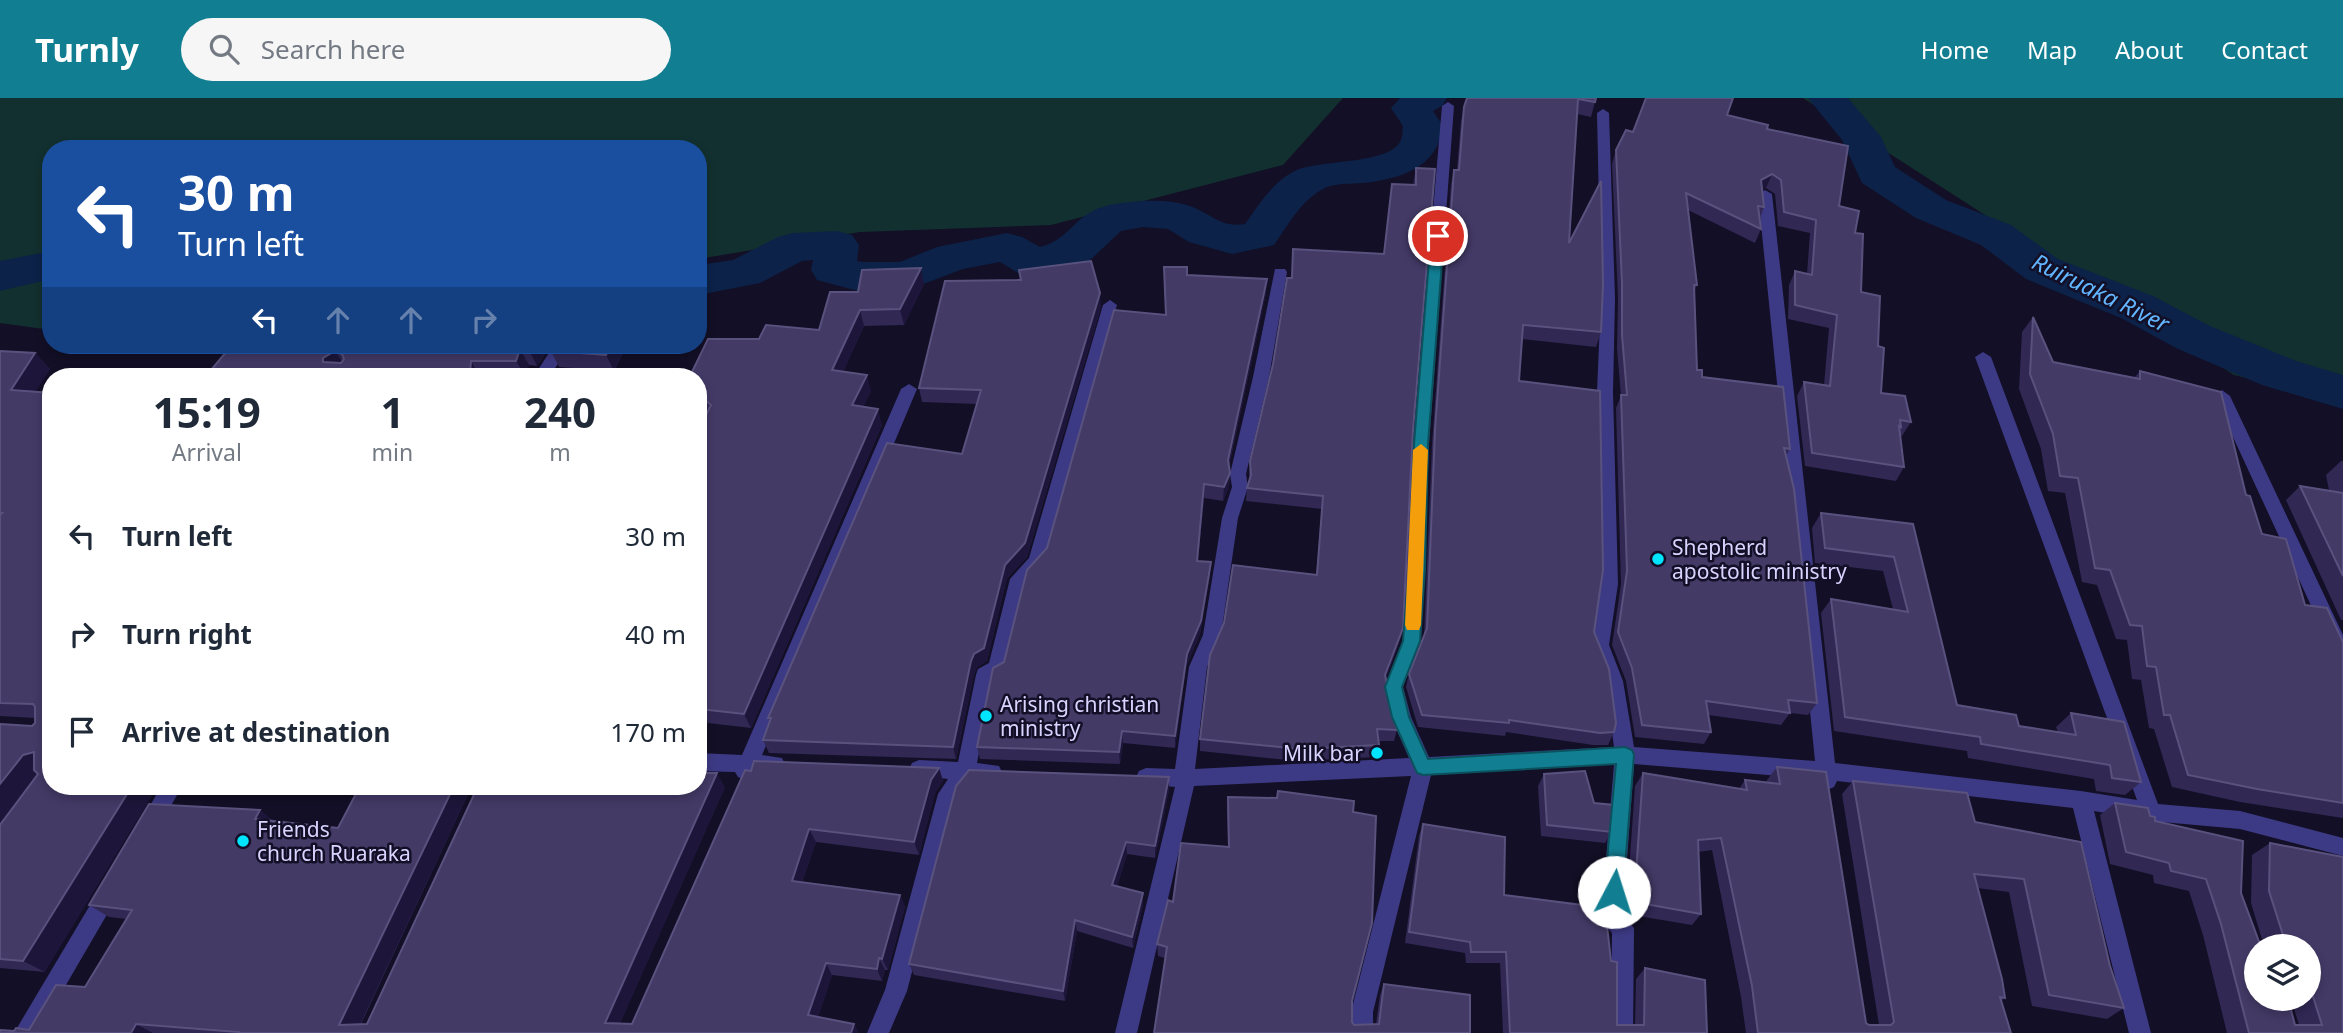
<!DOCTYPE html>
<html lang="en">
<head>
<meta charset="utf-8">
<style>
	:root { --surface:#fff; --page:#f6f6f7; --text:#1f2937; --muted:#747a83; --accent:#117e91 }
	body { margin:0; font-family:"Noto Sans",sans-serif; background:var(--page); color:var(--text); height:100vh; display:flex; flex-direction:column; font-size:26px; white-space:nowrap }
	* { box-sizing:border-box; margin:0 }
	p { font-size:23px; color:var(--muted) }
	.icon { flex:none; width:38px; height:38px; fill:none; stroke:currentColor; stroke-width:2; stroke-linecap:round; stroke-linejoin:round }
	.map { position:relative; flex:1; overflow:hidden }
	.side { position:absolute; left:42px; top:270px; width:665px; height:427px; display:flex; flex-direction:column; background:var(--surface); border-radius:28px; box-shadow:0 4px 10px #0003 }
	.side>* { flex:none }
	.hud { position:absolute; left:42px; top:42px; width:665px; height:214px; border-radius:28px; box-shadow:0 4px 10px #0003; background:#1a4fa0; color:#fff; overflow:hidden }
	.fabs { position:absolute; left:2244px; top:836px; display:grid; gap:14px }
	.fabs a { display:grid; place-items:center; width:77px; height:77px; border-radius:50%; background:var(--surface); box-shadow:0 4px 10px #0003; font-size:35px }
	.pin { position:absolute; display:grid; place-items:center; width:60px; height:60px; color:#fff; margin:-30px; border:4px solid #fff; border-radius:50%; box-shadow:0 2px 7px #0007 }
	.me { position:absolute; width:77px; margin:-38px; rotate:5deg; stroke-linejoin:round; filter:drop-shadow(0 0 5px #0008) }
	.turn { display:flex; align-items:center; gap:24px; height:147px; padding:0 21px; font-size:32px }
	.turn .icon { width:91px; height:91px; stroke-width:2.5 }
	.turn b { display:block; font-size:49px; line-height:60px }
	.lanes { display:flex; align-items:center; height:66px; padding:0 21px; background:#0003; justify-content:center; gap:35px; direction:ltr }
	.lanes .off { opacity:.35 }
	.eta { display:flex; justify-content:space-evenly; align-items:center; height:119px; text-align:center }
	.eta b { font-size:42px; font-weight:700; line-height:49px }
	ul { padding:0; list-style:none }
	li { display:flex; align-items:center; gap:21px; height:98px; padding:0 21px }
	li div { flex:1 }
	li b { display:block; font-size:26px }
	li em { font-style:normal }
	header { display:flex; align-items:center; gap:42px; box-sizing:border-box; height:98px; padding:0 35px; background:var(--accent); color:#fff }
	header strong { font-size:33px }
	nav { display:flex; gap:38px; margin-inline-start:auto; font-size:24px }
	.search { width:490px; height:63px; background:var(--page); display:flex; align-items:center; gap:18px; box-sizing:border-box; padding:0 24px; border-radius:38px; color:var(--muted); font-size:26px }
	.map>svg:first-child { display:block }
	.green { fill:#12302f }
	.lines { fill:none; stroke-linecap:round; stroke-linejoin:round }
	.river { fill:#0c2248; fill-rule:evenodd }
	.minor { fill:#3d3a85; fill-rule:evenodd }
	.wall { fill:#312854 }
	.shaded-wall { fill:#1d163a }
	.building { fill:#433a66; stroke:#5a527e; stroke-width:2; fill-rule:evenodd }
	.route { fill:#117e91; stroke:#0b525e; stroke-width:2 }
	.slow { fill:#f59e0b }
	.poi-dot { fill:#00e5ff; stroke:#130f26; stroke-width:2.5 }
	.labels { text-anchor:middle; dominant-baseline:central; stroke-width:5; stroke-linejoin:round; paint-order:stroke }
	.poi-label { font-size:21px; fill:#d9d4ff; stroke:#130f26; text-anchor:start }
	.water-label { font-size:23px; font-style:italic; fill:#62b6ff; stroke:#130f26 }
</style>
</head>
<body>
<header>
<strong>Turnly</strong>
<div class="search"><svg class="icon" aria-label="search" viewBox="0 0 24 24"><circle cx="10" cy="10" r="6"/><path d="M15 15l6 6"/></svg>Search here</div>
<nav><a>Home</a><a>Map</a><a>About</a><a>Contact</a></nav>
</header>
<div class="map">
<svg width="2343" height="935" viewBox="0 0 2343 935">
	<rect width="100%" height="100%" fill="#130f26"/>
	<!-- green -->
	<path class="green" d="M0 0H1343L1283 67 1051 127 860 134 698 161V51H51V232L0 225Z
		M1803 0H2343V303L2234 277Z"/>
	<g class="lines">
		<!-- river -->
		<path class="river" d="M1400 0H1447L1442 8 1433 13 1443 28C1438 70 1400 81 1363 85 1351 86 1336 85 1325 90 1302 101 1288 127 1274 147L1232 156 1189 144 1168 131 1143 129 1121 133 1087 165 1034 179 1018 175 1000 164 963 171 905 193 862 194 817 182 811 172 813 162 802 163 760 185 698 197V167L733 162 778 139 793 135 837 133 852 137 859 147 857 163 862 164H900L937 149 1007 135 1022 139 1040 149C1067 142 1071 124 1093 113 1105 106 1127 104 1141 103 1157 102 1180 103 1195 110 1213 118 1223 130 1245 126 1259 106 1274 82 1297 72 1321 62 1388 66 1400 44 1403 40 1402 33 1403 28L1391 10Z
			M1808 0H1848L1881 39 1895 69 1946 102 2011 127 2058 161 2153 198 2210 228 2296 263 2343 277V311L2262 287 2176 250 2121 220 2026 181 1981 147 1916 120 1862 85 1842 42Z
			M51 153V181L0 193V163Z"/>
		<!-- minor -->
		<path class="minor" d="M1448 4 1454 8 1429 346 1421 543 1403 589 1411 619 1429 659 1614 649 1605 583 1591 547 1600 486 1597 294 1601 200 1597 15 1603 11 1609 15 1615 200 1613 294 1618 486 1609 547 1623 583 1634 649 1815 663 1758 96 1765 92 1772 96 1835 665 2081 693 2137 702 1975 259 1983 254 1991 259 2158 706 2240 713 2343 740V758L2240 731 2151 723 2094 713 2151 935H2129L2073 710 1837 683 1834 689 1827 692 1820 689 1817 681 1634 666 1623 817 1634 830 1633 935H1611L1612 835 1601 821 1614 666 1431 677 1373 914V935H1351V914L1411 678 1194 688 1137 935H1115L1175 689 1139 685 1136 679 1139 673 1146 670 1175 671 1189 569 1203 537 1222 420 1232 389 1230 376 1253 279 1275 171H1285L1287 174 1269 279 1246 376 1248 389 1238 420 1221 537 1207 569 1195 671 1409 660 1391 619 1385 589 1403 543 1413 346 1442 8Z
			M1110 202 1117 207 1046 463 1027 484 1006 570 1004 576 993 581 977 665 999 668 1002 674 999 680 992 683 971 682 957 700 907 893 889 935H867L885 892 938 696 948 681 912 677 909 671 912 665 919 662 958 664 976 577 978 571 989 565 1010 481 1029 460 1103 207Z
			M554 247H570L550 278H534Z
			M909 286 917 291 762 657 782 660 785 666 782 672 754 674 752 679 745 682 738 679 735 674 698 673V655L742 657 901 291Z
			M2222 292 2230 298 2343 537V565L2336 562 2334 557 2214 298Z
			M161 688H182L156 735 149 737 142 735 139 728Z
			M109 784 116 787 119 794 116 801 38 935H14L102 787Z"/>
	</g>
	<!-- wall -->
	<path class="wall" d="M1596 0 1591 19 1577 16 1569 145 1601 234 1596 249 1522 241 1519 283 1594 534 1614 634 1608 647H1593L1506 634 1505 638 1418 629 1406 589 1409 576 1424 539 1432 346 1451 86 1454 72H1457L1461 23 1464 9Z
		M1727 17 1767 31 1839 108 1855 135 1861 194 1878 248 1881 295 1911 324 1902 338 1900 337 1904 369 1896 383 1805 368 1797 298 1804 284 1824 287 1829 230 1788 221 1789 187 1795 173 1807 176 1810 135 1778 128 1775 96 1766 90 1762 92 1764 109 1760 120 1761 131 1755 145 1688 112 1697 187 1694 194 1697 272 1702 279 1790 351 1786 358 1817 605 1808 617 1790 615 1781 627 1708 617 1711 634 1704 646 1635 639 1626 583 1612 547 1621 486 1616 310 1621 298 1617 251 1618 200 1612 66 1616 52 1633 34Z
		M1416 70 1413 332 1403 530 1400 542 1386 580 1397 632 1394 643H1379V647L1376 659 1297 663 1200 653V641L1316 477 1322 411 1246 403 1247 390 1250 383 1249 376 1250 363 1273 266 1291 180 1293 151 1383 156 1413 87Z
		M1019 172 1101 209 1027 459 1007 480 987 563 977 569 974 576 956 661 769 655 763 642 770 623 768 620 962 356 977 306 922 304 919 290 1021 182Z
		M1187 177 1266 195 1229 368 1230 375 1229 389 1223 403 1204 400 1198 463 1210 477 1200 536 1186 569 1175 650 1123 645 1120 666 980 661 977 649 1004 564 1047 450 1165 217Z
		M924 186 904 227 864 228 843 274 871 293 863 309 882 327 751 630 708 625 704 633H698V330L700 329 707 315 698 319V278L759 241 819 232 858 194Z
		M2033 219 2053 264 2134 280 2140 273 2246 397 2262 436 2305 507 2343 544V720L2240 704 2172 689 2154 631 2149 630 2141 582 2132 581 2127 542 2116 541 2097 487 2082 484 2065 395 2048 393 2041 351 2019 291 2022 234Z
		M358 247H552L537 268 529 267 525 278H206L318 248 355 251Z
		M555 247H627L614 273 559 269 551 253Z
		M0 253 35 255 50 271 35 294 45 874 0 870V727L32 628 35 625V620L0 618Z
		M2341 363H2343V522H2341L2286 402 2300 388 2329 392 2326 377Z
		M1821 415 1913 426 1957 607 2019 628 2058 634 2056 629 2071 615 2141 684 2125 697 2096 693 2094 681 1968 660 1967 653 1834 633 1821 515 1831 501 1893 511 1883 473 1815 465 1812 430Z
		M1777 669 1866 925 1869 927H1879L1842 696 1853 683 1975 724 2110 868 2124 910 2107 921 2032 908 2009 794 1977 790 2005 900 2001 903 2011 935H1746L1741 899 1712 752 1698 754 1701 816 1692 827 1626 816 1635 688 1643 675 1739 691 1745 682 1767 684V682Z
		M939 670 943 683 935 695 919 757 816 744 802 784 900 797 905 809 888 872H885L882 883 832 877 818 919 859 935H0L29 932 85 889 126 821 109 819 89 807 260 712 273 723 338 730 360 688H472L361 926H367L592 690 725 689 620 925 632 926 751 673Z
		M1544 676 1612 734 1605 745 1541 738 1538 688Z
		M1169 679V692L1155 760 1127 756 1117 788 1143 795V807L1133 850 1077 833 1065 903 914 877 909 866Z
		M1228 699 1352 903V924L1354 927 1376 926 1380 897 1384 886 1470 935H1154L1165 860 1158 858 1157 846 1173 804 1228 749 1227 712Z
		M2115 705 2150 718 2241 795 2256 849 2295 927H2299L2291 901H2308V849H2264V848L2251 805 2252 757 2270 745 2343 935H2227L2203 837 2189 793 2154 785 2153 777 2110 766 2100 717Z
		M1423 726 1504 797 1617 927H1635L1636 881 1645 870 1707 935H1503L1500 865H1466L1465 855 1405 845 1419 738Z"/>
	<!-- shaded-wall -->
	<path class="shaded-wall" d="M1772 76 1766 90 1755 96 1761 82Z
		M921 170 924 186 904 227 900 211Z
		M1267 181 1266 195 1227 375 1228 362Z
		M1100 195 1101 209 1027 459 1007 480 987 563 977 569 974 576 956 661 953 649 971 563Z
		M860 212 864 228 837 288 832 272Z
		M533 247H552L537 268 529 252Z
		M611 247H627L614 273 606 257Z
		M520 251 529 267 525 278 516 263Z
		M335 253 346 269 323 264V260Z
		M35 255 50 271 26 308 11 292Z
		M471 263 479 278 470 277Z
		M867 277 871 293 856 323 852 307Z
		M702 299 709 315 698 319V300Z
		M878 311 882 327 751 630 744 616Z
		M1230 375 1229 389 1223 403 1224 389Z
		M1204 386V400L1197 476V463Z
		M1211 464 1210 477 1200 536 1186 569 1175 650V638L1187 556Z
		M1403 530 1400 542 1382 590 1385 577Z
		M700 611 708 625 704 633 698 623V615Z
		M1122 633 1123 645 1120 666 1119 654Z
		M34 654 51 666 0 727V686L23 657Z
		M939 670 943 683 935 695 919 757 914 744 931 682Z
		M717 675 725 689 616 935 605 925Z
		M1169 679V692L1155 760V748Z
		M132 688H158L45 874 23 863Z
		M454 688H472L356 935 339 927Z
		M260 712 276 725 255 721Z
		M809 731 816 744 798 795 792 783Z
		M1126 744 1127 756 1113 799 1112 787Z
		M1143 795V807L1133 850 1132 839Z
		M900 797 905 809 888 872 882 861Z
		M1075 822 1077 833 1065 903 1063 893Z
		M879 860 885 872 882 883 877 871Z
		M826 865 832 877 815 928 808 917Z
		M136 926 153 935H131Z
		M854 926 859 935H851Z"/>
	<!-- building -->
	<path class="building" d="M1467 0H1596L1595 4 1578 1 1569 145 1601 83 1603 186 1601 234 1523 227 1519 283 1600 293 1603 472 1594 534 1609 571 1616 625 1614 634 1600 635 1509 622V625L1422 617 1409 576 1427 530 1435 332 1454 72H1459L1464 9Z
		M1646 0H1733L1727 17 1768 27 1767 31 1848 48 1839 108 1859 113 1855 135 1863 136 1861 194 1880 198 1878 248 1884 250 1881 295 1905 298 1911 324 1900 322 1901 329 1899 328 1904 369 1812 355 1804 284 1830 288 1837 217 1795 207V173L1812 177 1816 122 1784 114 1781 82 1772 76 1761 82 1764 109 1758 108 1761 131 1686 95 1697 187H1694L1697 272H1702V279L1783 289 1790 351 1784 350 1794 391 1817 605 1788 602 1790 615 1706 603 1711 634 1642 627 1632 570 1618 534 1627 473 1621 297H1627L1622 237V186L1616 52 1626 32 1633 34Z
		M1416 70 1435 71 1413 332 1403 530 1385 577 1397 632 1377 631 1379 647 1299 651 1200 641 1210 557 1224 525 1233 467 1317 477 1323 398 1247 390 1251 377 1250 363 1273 266 1287 180H1292L1293 151 1384 156 1392 86 1416 87Z
		M1091 163 1100 195 1025 445 1005 467 984 550 974 556 971 563 953 649 763 642 771 620H768L887 345 962 356 981 292 919 290 945 183 1021 182 1019 172Z
		M1164 169H1187V177L1267 181 1228 362 1230 375 1224 389 1204 386 1197 463 1211 464 1201 523 1187 556 1175 638 1122 633 1119 654 977 649 993 570 1004 564 1027 472 1047 450 1114 212 1166 217Z
		M921 170 900 211 860 212 832 272 867 277 852 307 878 311 744 616 700 611 698 615V330L700 329 711 307 702 299 698 300V278H690L708 241H759L766 227 819 232 830 194H858L862 172Z
		M2033 219 2053 264 2140 281V273L2221 294 2246 397 2250 398 2262 436 2286 441 2305 507 2327 510 2343 544V705L2257 691 2188 677 2170 617H2164L2156 569 2147 568 2142 528 2130 527 2110 472 2095 470 2078 380 2060 378 2053 336 2030 276Z
		M232 247H309L355 251 358 247H533L529 252 520 251 516 263H471L470 277 206 278ZM335 253 342 256 344 261 341 265 323 264V260Z
		M555 247H611L606 257 551 253Z
		M0 253 35 255 11 292 51 295V688H132L23 863 0 861V727L38 676 34 672V654L23 657 0 686V626L32 628 35 625V609L33 606 0 605V417L2 415H0Z
		M2300 388 2343 395V478Z
		M1821 415 1913 426 1957 607 2016 617 2019 628 2076 637 2071 615 2124 624 2141 684 2112 680 2110 667 1981 646 1980 639 1845 619 1831 501 1908 514 1894 459 1825 450Z
		M754 663 939 670 931 682 914 744 809 731 792 783 900 797 882 861 879 860 877 871 826 865 808 917 854 926 851 935H237L238 934 136 926 131 935H0V932L14 933 16 930 29 932 56 887 85 889 132 812 89 807 149 706 260 712 255 721 338 730 360 688H454L339 927 367 926 478 688H563L592 690 593 688H698V675H717L605 925 632 926 745 672 751 673Z
		M1777 669 1826 674 1866 925 1869 927H1891L1894 924 1853 683 1967 695 1975 724 2081 744 2110 868 2124 910 2049 897 2024 781 1974 776 2002 881 2005 900 2000 899 2011 935H1758L1752 888 1721 740 1698 742 1701 816 1634 804 1643 675 1747 692 1745 682 1780 686Z
		M969 672 1169 679 1155 748 1126 744 1112 787 1143 795 1132 839 1075 822 1063 893 909 866 956 688Z
		M1585 673 1594 705 1614 707 1612 734 1547 727 1544 676Z
		M1278 693 1354 703 1353 714 1376 718 1372 825 1352 903V924L1354 927 1379 926 1384 886 1470 897V935H1154L1167 849 1157 846 1168 802 1173 804 1181 745 1229 749 1228 699 1277 700Z
		M2115 705 2148 710 2150 718 2155 719V723L2243 743 2241 795 2261 849H2256V901H2288L2295 927H2322L2310 889H2308V849H2278V841L2283 837 2269 793 2270 745 2343 759V935H2249L2221 826 2206 781 2171 773 2169 765 2126 754Z
		M1423 726 1505 739 1504 797 1605 810 1611 863 1617 864V927H1644L1645 870 1705 882 1707 935H1510L1506 854H1471L1470 844 1409 834Z"/>
	<!-- route -->
	<path class="route" d="M1438 134 1444 138 1428 346 1425 471 1420 543 1402 589 1409 619 1428 661 1625 649 1632 652 1634 657 1623 794 1621 800 1614 803 1607 800 1604 794 1616 666 1423 677 1417 675 1392 619 1385 589 1403 543 1409 471 1414 346 1431 138Z"/>
	<!-- slow -->
	<path class="slow" d="M1421 346 1428 352 1421 527 1419 532H1407L1405 527 1413 352Z"/>
	<!-- markers -->
	<g class="poi-dot">
		<circle cx="1658" cy="461" r="7"/>
		<circle cx="986" cy="618" r="7"/>
		<circle cx="1377" cy="655" r="7"/>
		<circle cx="243" cy="743" r="7"/>
	</g>
	<g class="labels">
		<!-- poi labels -->
		<g class="poi-label">
			<text x="1672" y="449">Shepherd<tspan x="1672" dy="24">apostolic ministry</tspan></text>
			<text x="1000" y="606">Arising christian<tspan x="1000" dy="24">ministry</tspan></text>
			<text x="1363" y="655" text-anchor="end">Milk bar</text>
			<text x="257" y="731">Friends<tspan x="257" dy="24">church Ruaraka</tspan></text>
		</g>
		<!-- water labels -->
		<g class="water-label">
			<text transform="translate(2101 194) rotate(26)">Ruiruaka River</text>
		</g>
	</g>
</svg>
<div class="fabs">
<a><svg class="icon" aria-label="layers" viewBox="0 0 24 24"><path d="M12 4l9 5-9 5-9-5zM3 14l9 5 9-5"/></svg></a>
</div>
<div class="pin" style="left:1438px;top:138px;background:#d93025"><svg class="icon" aria-label="arrive" viewBox="0 0 24 24"><path d="M6 21V4h12l-3 4 3 4H6"/></svg></div>
<svg class="me" style="left:1614px;top:794px" viewBox="-20 -20 40 40"><circle r="19" fill="#fff"/><path d="M0-13L10 11 0 6-10 11z" fill="#117e91"/></svg>
<div class="hud">
<div class="turn"><svg class="icon" aria-label="left" viewBox="0 0 24 24"><path d="M17 20v-9H6M10 6l-5 5 5 5"/></svg><div><b>30 m</b>Turn left</div></div>
<div class="lanes"><svg class="icon" aria-label="left" viewBox="0 0 24 24"><path d="M17 20v-9H6M10 6l-5 5 5 5"/></svg><svg class="icon off" aria-label="ahead" viewBox="0 0 24 24"><path d="M12 20V5M6 11l6-6 6 6"/></svg><svg class="icon off" aria-label="ahead" viewBox="0 0 24 24"><path d="M12 20V5M6 11l6-6 6 6"/></svg><svg class="icon off" aria-label="right" viewBox="0 0 24 24"><path d="M7 20v-9h11M14 6l5 5-5 5"/></svg></div>
</div>
<section class="side">
<div class="eta">
<div><b>15:19</b><p>Arrival</p></div>
<div><b>1</b><p>min</p></div>
<div><b>240</b><p>m</p></div>
</div>
<ul>
<li><svg class="icon" aria-label="left" viewBox="0 0 24 24"><path d="M17 20v-9H6M10 6l-5 5 5 5"/></svg><div><b>Turn left</b></div><em>30 m</em></li>
<li><svg class="icon" aria-label="right" viewBox="0 0 24 24"><path d="M7 20v-9h11M14 6l5 5-5 5"/></svg><div><b>Turn right</b></div><em>40 m</em></li>
<li><svg class="icon" aria-label="arrive" viewBox="0 0 24 24"><path d="M6 21V4h12l-3 4 3 4H6"/></svg><div><b>Arrive at destination</b></div><em>170 m</em></li>
</ul>
</section>
</div>
</body>
</html>
